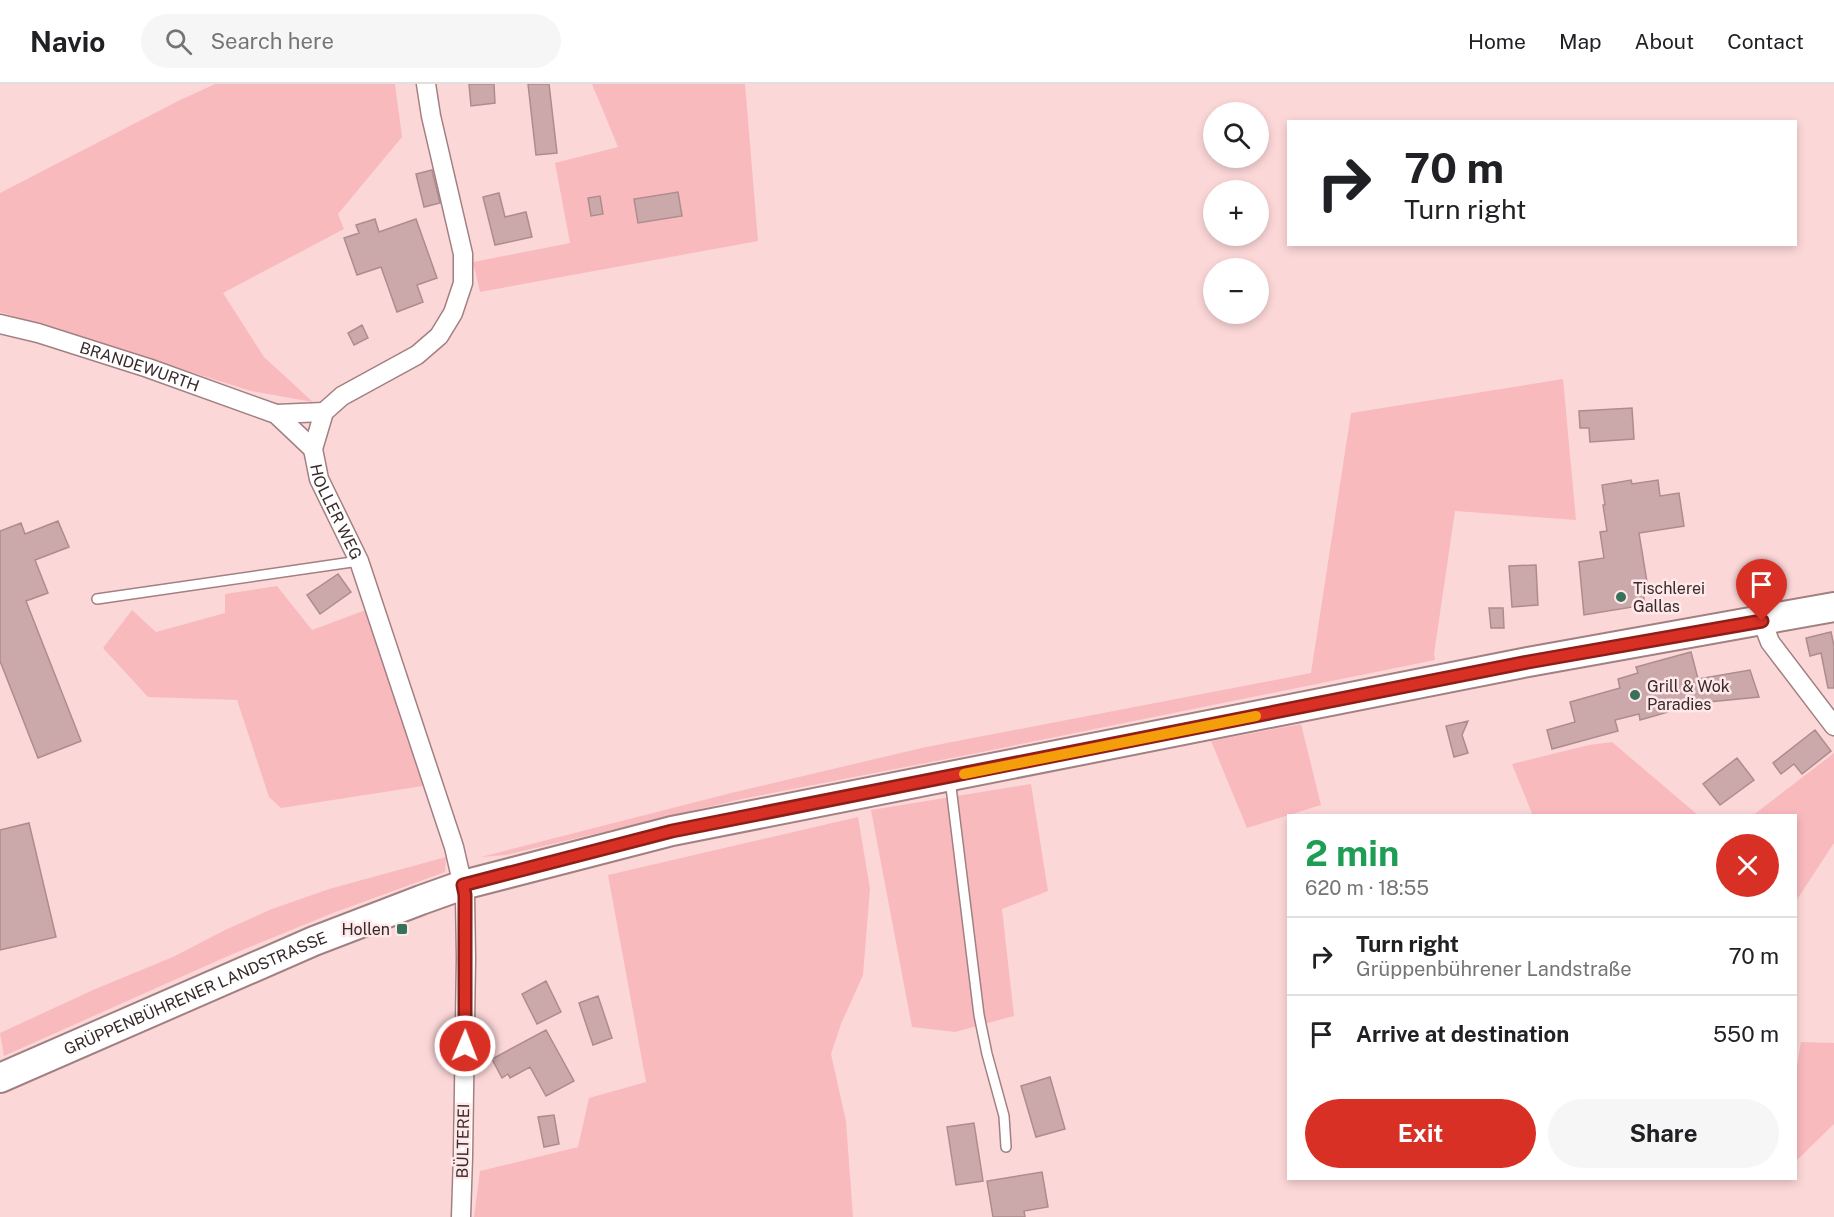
<!DOCTYPE html>
<html lang="en">
<head>
<meta charset="utf-8">
<style>
	:root { --surface:#fff; --page:#f6f6f6; --text:#202124; --muted:#757577; --line:#e0e0e0; --accent:#d93025 }
	body { margin:0; font-family:"Public Sans",sans-serif; background:var(--page); color:var(--text); height:100vh; display:flex; flex-direction:column; font-size:22px; white-space:nowrap }
	* { box-sizing:border-box; margin:0 }
	p { font-size:20px; color:var(--muted) }
	.icon { flex:none; width:33px; height:33px; fill:none; stroke:currentColor; stroke-width:2; stroke-linecap:round; stroke-linejoin:round }
	.map { position:relative; flex:1; overflow:hidden }
	.drawer { position:absolute; left:1287px; top:730px; width:510px; height:366px; display:flex; flex-direction:column; background:var(--surface); border-radius:0px; box-shadow:0 3px 9px #0003 }
	.drawer>* { flex:none }
	.hud { position:absolute; left:1287px; top:36px; width:510px; height:126px; border-radius:0px; box-shadow:0 3px 9px #0003; background:#fff; color:var(--text); overflow:hidden }
	.buttons { position:absolute; left:1203px; top:18px; display:grid; gap:12px }
	.buttons a { display:grid; place-items:center; width:66px; height:66px; border-radius:50%; background:var(--surface); box-shadow:0 3px 9px #0003; font-size:30px }
	.pin { position:absolute; display:grid; place-items:center; width:51px; height:51px; color:#fff; margin:-62px -26px; border-radius:50% 50% 50% 0; rotate:-45deg; box-shadow:0 0 6px #0007 }
	.pin .icon { rotate:45deg }
	.me { position:absolute; width:66px; margin:-33px; rotate:1deg; stroke-linejoin:round; filter:drop-shadow(0 0 4px #0008) }
	.turn { display:flex; align-items:center; gap:21px; height:126px; padding:0 18px; font-size:27px }
	.turn .icon { width:78px; height:78px; stroke-width:2.5 }
	.turn b { display:block; font-size:42px; line-height:51px }
	.round { display:grid; place-items:center; flex:none; width:63px; height:63px; border-radius:32px; background:var(--page) }
	.overview { display:flex; align-items:center; justify-content:space-between; height:102px; padding:0 18px }
	h1 { font-size:36px; font-weight:700; line-height:45px; color:#1e9e55 }
	.action { display:flex; gap:12px; margin-top:auto; padding:12px 18px }
	.action a { flex:1; height:69px; border-radius:36px; background:var(--accent); color:#fff; font-size:24px; font-weight:700; line-height:69px; text-align:center }
	.action a+a { background:var(--page); color:var(--text) }
	ul { padding:0; list-style:none }
	li { display:flex; align-items:center; gap:18px; height:78px; padding:0 18px; border-top:2px solid var(--line) }
	li div { flex:1 }
	li b { display:block; font-size:22px }
	li em { font-style:normal }
	header { display:flex; align-items:center; gap:36px; box-sizing:border-box; height:84px; padding:0 30px; background:var(--surface); border-bottom:2px solid var(--line) }
	header strong { font-size:28px }
	nav { display:flex; gap:33px; margin-inline-start:auto; font-size:21px }
	.search { width:420px; height:54px; background:var(--page); display:flex; align-items:center; gap:15px; box-sizing:border-box; padding:0 21px; border-radius:33px; color:var(--muted); font-size:22px }
	.map>svg:first-child { display:block }
	.green { fill:#f9babe }
	.building { fill:#cba8a9; stroke:#ae8c8e; stroke-width:1.5 }
	.lines { fill:none; stroke-linecap:round; stroke-linejoin:round }
	.lane-casing { stroke:#a28082; stroke-width:12 }
	.street-casing { stroke:#a28082; stroke-width:21 }
	.primary-casing { stroke:#a28082; stroke-width:32 }
	.lane { stroke:#fff; stroke-width:9 }
	.street { stroke:#fff; stroke-width:18 }
	.primary { stroke:#fff; stroke-width:28 }
	.route-casing { stroke:#8d1f18; stroke-width:15 }
	.route { stroke:#d93025; stroke-width:10 }
	.slow { stroke:#f59e0b; stroke-width:10 }
	.poi-dot { fill:#39725b; stroke:#ffe8e9; stroke-width:2 }
	.labels { text-anchor:middle; dominant-baseline:central; stroke-width:5; stroke-linejoin:round; paint-order:stroke }
	.street-label { font-size:16px; fill:#382a2b; stroke:#ffe8e9 }
	.poi-label { font-size:16px; fill:#382a2b; stroke:#ffe8e9; text-anchor:start }
</style>
</head>
<body>
<header>
<strong>Navio</strong>
<div class="search"><svg class="icon" aria-label="search" viewBox="0 0 24 24"><circle cx="10" cy="10" r="6"/><path d="M15 15l6 6"/></svg>Search here</div>
<nav><a>Home</a><a>Map</a><a>About</a><a>Contact</a></nav>
</header>
<div class="map">
<svg width="1834" height="1133" viewBox="0 0 1834 1133">
	<rect width="100%" height="100%" fill="#fcd7d8"/>
	<!-- green -->
	<path class="green" d="M215 0H395L402 53 338 130 344 145 223 209 264 273 313 318 251 307 0 228V109L178 17Z
		M592 0H745L758 157 480 208 473 178 570 159 555 79 618 63Z
		M1563 295 1576 436 1455 427 1434 570 1435 576 972 670 742 715 506 771 481 773 735 708 926 663 1311 589 1351 329Z
		M277 502 312 546 368 525 423 702 281 724 269 713 237 616 148 613 103 564 132 526 156 548 225 529V510Z
		M1301 640 1321 721 1247 744 1211 657Z
		M1612 658 1699 732H1533L1512 680 1589 661Z
		M1834 669V759L1796 817V732H1752Z
		M1031 700 1048 807 1002 825 1014 932 955 948 912 943 871 726Z
		M858 733 870 805 863 891 841 940 831 970 846 1037 853 1133H474L480 1087 578 1063 589 1014 646 998 608 791Z
		M446 773 445 788 333 829 228 872 4 972 0 949 93 906 175 872 225 846 272 825 329 805Z
		M1801 958 1834 959V1040L1796 1077V987Z"/>
	<!-- building -->
	<path class="building" d="M469 0H494L495 19 471 22Z
		M528 0H549L557 69 536 71Z
		M432 86 440 119 424 123 416 90Z
		M678 108 682 132 638 139 634 115Z
		M499 109 505 133 526 128 532 153 495 161 483 113Z
		M600 112 603 130 591 132 588 114Z
		M375 135 379 148 416 135 437 194 417 201 423 218 397 228 381 183 357 191 344 154 359 149 356 141Z
		M362 241 368 254 354 261 348 249Z
		M1632 324 1634 355 1590 358 1589 344H1580L1579 327Z
		M1631 396 1632 400 1658 396 1660 412 1679 409 1684 442 1639 449 1647 498H1641L1645 521 1584 531 1579 478 1604 474 1600 448 1607 447 1603 421H1605L1602 401Z
		M58 437 69 463 35 476 48 509 26 517 81 657 38 674 0 577V447L21 439 25 450Z
		M1536 481 1538 521 1512 523 1509 482Z
		M338 490 351 508 320 530 307 511Z
		M1489 524H1503L1504 544H1491Z
		M1831 548 1834 562V604H1828L1821 569 1810 572 1806 554Z
		M1691 568 1698 595 1750 586 1759 613 1667 622 1668 628 1640 636 1639 630 1615 636 1618 647 1552 665 1547 646 1575 638 1570 618 1620 604 1618 595 1638 589 1636 583Z
		M1468 637 1462 651 1468 669 1454 673 1446 642Z
		M1815 646 1831 667 1802 690 1794 680 1781 690 1773 679Z
		M1737 674 1754 696 1720 721 1703 700Z
		M29 739 56 853 0 866V746Z
		M546 897 561 928 537 940 522 910Z
		M598 912 612 954 593 961 579 919Z
		M546 946 574 997 546 1012 530 983 510 994 508 990 502 994 492 975Z
		M1050 993 1065 1045 1036 1053 1021 1002Z
		M554 1031 559 1060 544 1063 538 1033Z
		M974 1039 983 1097 956 1101 947 1043Z
		M1042 1088 1048 1123 1024 1127 1025 1133H993L987 1097Z"/>
	<g class="lines">
		<defs>
			<path id="lane" d="M97 515 359 477
				M950 695 979 931 987 970 1004 1032 1006 1063"/>
			<g id="street">
				<path id="s1" d="M426 0 431 32 463 170V199L453 229 439 252 417 271 342 312 324 328 313 365 319 395 359 477 454 763 465 811 466 874 463 1072 461 1133"/>
				<path id="s2" d="M0 240 38 249 148 284 276 330 313 365"/>
				<path d="M276 330 324 328"/>
				<path d="M1762 537 1770 558 1834 642"/>
			</g>
			<g id="primary">
				<path id="s3" d="M0 994 314 857 421 816 463 801 672 747 1528 578 1834 523"/>
			</g>
		</defs>
		<!-- lane casing -->
		<use href="#lane" class="lane-casing"/>
		<!-- street casing -->
		<use href="#street" class="street-casing"/>
		<!-- primary casing -->
		<use href="#primary" class="primary-casing"/>
		<!-- lane -->
		<use href="#lane" class="lane"/>
		<!-- street -->
		<use href="#street" class="street"/>
		<!-- primary -->
		<use href="#primary" class="primary"/>
	</g>
	<g class="lines">
		<defs>
			<path id="route" d="M465 962V811L463 801 672 747 1528 578 1762 537"/>
		</defs>
		<!-- route casing -->
		<use href="#route" class="route-casing"/>
		<!-- route -->
		<use href="#route" class="route"/>
		<!-- slow -->
		<path class="slow" d="M964 690 1256 632"/>
	</g>
	<!-- markers -->
	<g class="poi-dot">
		<circle cx="1621" cy="513" r="6"/>
		<circle cx="1635" cy="611" r="6"/>
		<rect x="396" y="839" width="12" height="12" rx="3"/>
	</g>
	<g class="labels">
		<!-- street labels -->
		<g class="street-label">
			<text stroke="none"><textPath href="#s2" startOffset="146">BRANDEWURTH</textPath></text>
			<text stroke="none"><textPath href="#s1" startOffset="506">HOLLER WEG</textPath></text>
			<text stroke="none"><textPath href="#s3" startOffset="213">GRÜPPENBÜHRENER LANDSTRASSE</textPath></text>
			<text transform="translate(463 1057) rotate(-89)">BÜLTEREI</text>
		</g>
		<!-- poi labels -->
		<g class="poi-label">
			<text x="1633" y="504">Tischlerei<tspan x="1633" dy="18">Gallas</tspan></text>
			<text x="1647" y="602">Grill &amp; Wok<tspan x="1647" dy="18">Paradies</tspan></text>
			<text x="390" y="845" text-anchor="end">Hollen</text>
		</g>
	</g>
</svg>
<div class="buttons">
<a><svg class="icon" aria-label="search" viewBox="0 0 24 24"><circle cx="10" cy="10" r="6"/><path d="M15 15l6 6"/></svg></a>
<a>+</a>
<a>−</a>
</div>
<div class="pin" style="left:1762px;top:537px;background:#d93025"><svg class="icon" aria-label="arrive" viewBox="0 0 24 24"><path d="M6 21V4h12l-3 4 3 4H6"/></svg></div>
<svg class="me" style="left:465px;top:962px" viewBox="-20 -20 40 40"><circle r="17" fill="#d93025" stroke="#fff" stroke-width="3"/><path d="M0-11L8 9 0 5-8 9z" fill="#fff"/></svg>
<div class="hud">
<div class="turn"><svg class="icon" aria-label="right" viewBox="0 0 24 24"><path d="M7 20v-9h11M14 6l5 5-5 5"/></svg><div><b>70 m</b>Turn right</div></div>
</div>
<section class="drawer">
<div class="overview"><div><h1>2 min</h1><p>620 m · 18:55</p></div><a class="round" style="background:#d93025;color:#fff"><svg class="icon" aria-label="close" viewBox="0 0 24 24"><path d="M6 6l12 12M18 6L6 18"/></svg></a></div>
<ul>
<li><svg class="icon" aria-label="right" viewBox="0 0 24 24"><path d="M7 20v-9h11M14 6l5 5-5 5"/></svg><div><b>Turn right</b><p>Grüppenbührener Landstraße</p></div><em>70 m</em></li>
<li><svg class="icon" aria-label="arrive" viewBox="0 0 24 24"><path d="M6 21V4h12l-3 4 3 4H6"/></svg><div><b>Arrive at destination</b></div><em>550 m</em></li>
</ul>
<div class="action"><a>Exit</a><a>Share</a></div>
</section>
</div>
</body>
</html>
